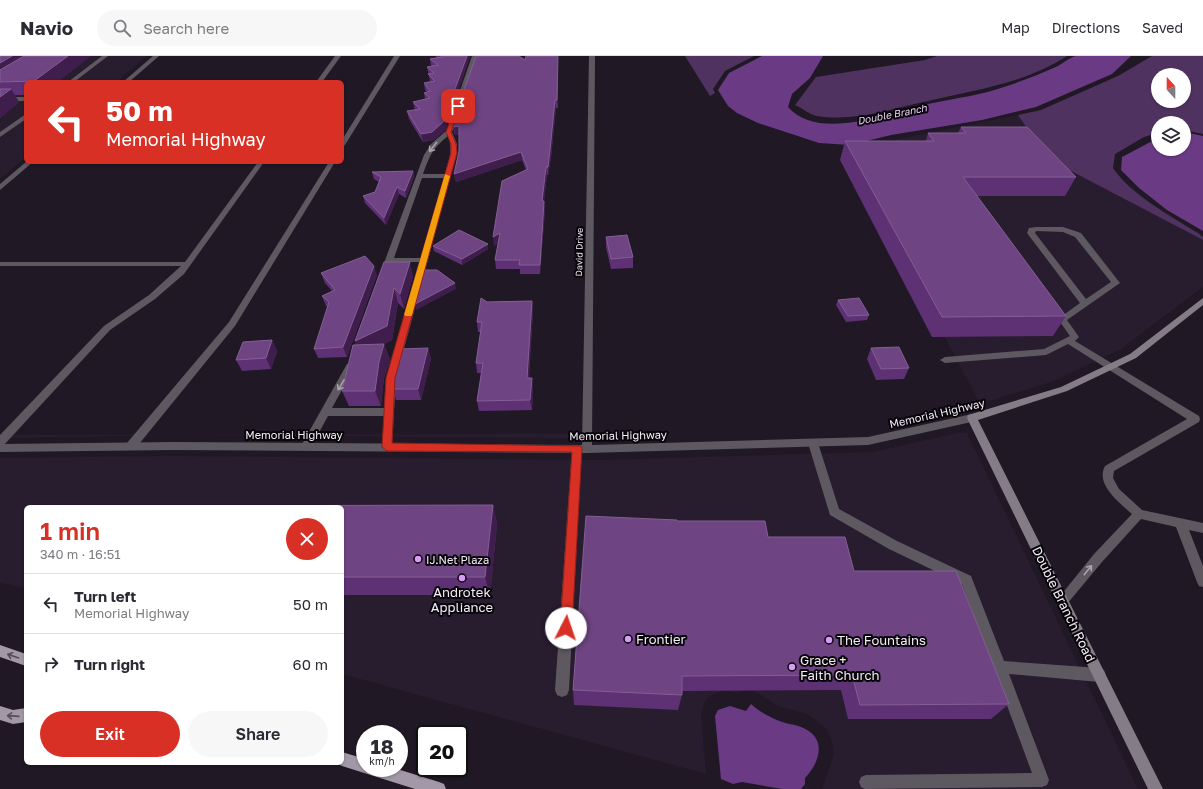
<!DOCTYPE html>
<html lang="en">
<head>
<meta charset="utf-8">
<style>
	:root { --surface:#fff; --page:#f7f7f7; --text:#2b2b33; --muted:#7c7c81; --line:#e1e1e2; --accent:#d93025 }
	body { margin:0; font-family:"Golos Text",sans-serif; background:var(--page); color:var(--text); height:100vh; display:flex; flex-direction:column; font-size:15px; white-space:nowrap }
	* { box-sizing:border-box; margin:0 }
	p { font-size:13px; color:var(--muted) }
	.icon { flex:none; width:22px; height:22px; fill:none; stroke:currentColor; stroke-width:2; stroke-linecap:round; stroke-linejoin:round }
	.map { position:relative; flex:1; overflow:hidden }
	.panel { position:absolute; left:24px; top:449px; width:320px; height:260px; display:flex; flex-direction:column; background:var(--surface); border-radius:6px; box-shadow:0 1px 3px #0004 }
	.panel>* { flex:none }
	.guide { position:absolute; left:24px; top:24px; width:320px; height:84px; border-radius:6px; box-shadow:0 1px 3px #0004; background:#d93025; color:#fff; overflow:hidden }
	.needle { width:26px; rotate:339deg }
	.buttons { position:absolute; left:1151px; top:12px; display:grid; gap:8px }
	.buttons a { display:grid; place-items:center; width:40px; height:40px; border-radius:50%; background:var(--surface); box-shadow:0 1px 3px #0004; font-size:20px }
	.speed { position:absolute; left:356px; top:669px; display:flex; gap:8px; font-size:20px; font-weight:700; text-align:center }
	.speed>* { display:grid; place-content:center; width:52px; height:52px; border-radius:50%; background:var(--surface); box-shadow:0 1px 3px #0004; line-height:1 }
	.speed small { font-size:10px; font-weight:400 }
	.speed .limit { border:2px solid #111; border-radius:6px; background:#fff; color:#111 }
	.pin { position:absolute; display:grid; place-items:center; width:34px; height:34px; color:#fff; margin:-17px; border-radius:8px; box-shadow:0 2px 6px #0006 }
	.me { position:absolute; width:44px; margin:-22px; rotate:4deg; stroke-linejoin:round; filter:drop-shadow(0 0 3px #0008) }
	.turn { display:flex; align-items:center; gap:14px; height:84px; padding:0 16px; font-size:18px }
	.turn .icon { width:52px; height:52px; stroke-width:2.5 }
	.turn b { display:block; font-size:28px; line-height:34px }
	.round { display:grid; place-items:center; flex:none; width:42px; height:42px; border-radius:21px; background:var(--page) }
	.headline { display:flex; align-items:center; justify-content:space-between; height:68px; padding:0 16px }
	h1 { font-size:24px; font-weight:600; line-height:30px; color:var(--accent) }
	.cta { display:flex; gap:8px; margin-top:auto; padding:8px 16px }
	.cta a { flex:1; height:46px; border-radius:24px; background:var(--accent); color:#fff; font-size:16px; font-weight:600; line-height:46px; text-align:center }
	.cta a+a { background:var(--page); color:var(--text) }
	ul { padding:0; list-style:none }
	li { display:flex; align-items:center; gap:12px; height:60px; padding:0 16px; border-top:1px solid var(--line) }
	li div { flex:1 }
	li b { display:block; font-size:15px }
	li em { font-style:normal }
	header { display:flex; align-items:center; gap:24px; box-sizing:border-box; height:56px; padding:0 20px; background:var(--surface); border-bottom:1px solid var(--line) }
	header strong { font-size:19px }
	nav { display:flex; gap:22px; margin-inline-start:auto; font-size:14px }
	.search { width:280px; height:36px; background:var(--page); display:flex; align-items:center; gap:10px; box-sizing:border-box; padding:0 14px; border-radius:22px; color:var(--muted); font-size:15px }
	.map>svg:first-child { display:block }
	.built { fill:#281c2f }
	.green { fill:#503260; fill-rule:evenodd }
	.water { fill:#6b3a84 }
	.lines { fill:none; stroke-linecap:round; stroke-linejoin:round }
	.lane { fill:#5e5961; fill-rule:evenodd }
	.street { fill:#5e5961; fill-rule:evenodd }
	.secondary { fill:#847d88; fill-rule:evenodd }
	.primary { fill:#a298a7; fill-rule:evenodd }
	.wall { fill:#5e3074 }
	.shaded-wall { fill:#3f1e4e }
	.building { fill:#6e4482; stroke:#835f94 }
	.oneway { stroke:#a8a2ac }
	.oneway2 { stroke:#554e58 }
	.route { fill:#d93025; stroke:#8d1f18 }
	.slow { fill:#f59e0b }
	.poi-dot { fill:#d89bf8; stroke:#08050a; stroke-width:1.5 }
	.labels { text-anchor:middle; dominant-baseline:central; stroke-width:4; stroke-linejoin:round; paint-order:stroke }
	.far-street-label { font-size:9px; fill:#f3ecf6; stroke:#08050a }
	.far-water-label { font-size:10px; font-style:italic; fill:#ebd1fa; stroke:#08050a }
	.street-label { font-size:11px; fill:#f3ecf6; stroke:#08050a }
	.poi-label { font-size:11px; fill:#f3ecf6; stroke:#08050a; text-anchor:start }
	.near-poi-label { font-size:13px; fill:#f3ecf6; stroke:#08050a; text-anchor:start }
	.near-street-label { font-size:13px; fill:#f3ecf6; stroke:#08050a }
</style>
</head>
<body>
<header>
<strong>Navio</strong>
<div class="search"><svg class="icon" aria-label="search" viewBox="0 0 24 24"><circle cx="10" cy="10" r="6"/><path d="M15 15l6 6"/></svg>Search here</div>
<nav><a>Map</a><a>Directions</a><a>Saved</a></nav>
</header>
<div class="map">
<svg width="1203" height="733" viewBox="0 0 1203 733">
	<rect width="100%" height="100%" fill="#201825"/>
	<!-- built -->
	<path class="built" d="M0 0H147L116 26H26V101L0 123Z
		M1018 59 1048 103 1203 184V231L1121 293 1054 325 980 348 844 91 852 92Z
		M957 377H967L1138 733H822L834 699 833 689 827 674 816 664 804 657 778 650 749 632 742 634 738 637 727 634 723 635 711 639 705 645 701 658 706 718 342 618V451H26V532L0 527V402L169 400 599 404 873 396Z
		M575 378V382L179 379 0 382V379Z"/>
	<!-- green -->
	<path class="green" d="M685 0H754L725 15 713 33 715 37 710 40Z
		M937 0H1067C1026 27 975 34 928 45 891 53 855 66 817 60 810 59 802 52 795 49L816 21 925 4Z
		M1152 0H1203V78L1184 74V67H1158V77L1144 81 1115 98 1113 112C1130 138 1172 161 1198 177L1203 181V184L1048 103 1018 59 1041 54 1118 20ZM1158 19H1184V45H1158Z"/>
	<!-- water -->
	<path class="water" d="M762 0H823L810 22 792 38 788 51C819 87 895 55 933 47 957 42 981 39 1004 31 1022 25 1040 18 1058 10 1063 7 1071 1 1076 0 1090 0 1116 0 1131 0L1112 18 1036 51 982 64 891 79 850 89 819 87 758 67 737 57 728 50 718 34 729 17Z
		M1184 76 1203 80V175L1167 154 1139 132 1121 114 1122 101 1158 82V93H1184Z
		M751 648C759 655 767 660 777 664 785 668 794 668 801 671 827 681 821 705 805 722V728L801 733H782L742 726 733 728 721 723 715 660 718 654 730 650 746 655Z"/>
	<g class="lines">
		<!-- lane -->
		<path class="lane" d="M102 0H108L74 26H68Z
			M153 0H159L129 26H123Z
			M335 0H341L322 26H316Z
			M394 0H400L345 89 342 91V84Z
			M472 0H478L452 76 457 88V97L396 322 392 391 391 394H383L382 391 384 360H328L310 393H302L301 390 347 308H353L355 310 332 352H384L386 322 419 206H392L387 220H381L380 218 424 99 431 88 446 75ZM448 80C453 94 449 104 445 118H423C430 99 432 93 448 80ZM422 122H444L421 202H394Z
			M0 41H26V45H0Z
			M26 58V63L0 81V76Z
			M26 106H33L0 134V128Z
			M258 106H264L184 218 155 243 110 274 4 389 0 390V379L104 270 149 239 181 210H0V206H185Z
			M329 106H335L235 270 135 393H127L126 390 127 387 229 266Z
			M1036 171H1063L1081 177 1120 227 1067 264 1079 281 1075 285 1199 360 1200 363 1199 366 1114 415 1113 422 1119 433 1142 454 1203 467V477L1189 474 1203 510V531L1199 530 1197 526 1176 471 1141 463 1102 506 1067 548 1063 550 1059 548 1057 544 1094 498 1132 458C1120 447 1095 429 1105 410L1187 363 1068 288 1046 299 945 307 940 304 945 301 1044 293 1070 280 1058 263 1080 247 1027 177 1029 172ZM1036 175 1063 176 1075 181 1111 226 1086 243 1035 177Z
			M813 383 817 384 818 387 839 453 897 485 971 520 1004 605 1099 612 1104 614 1106 619 1104 624 1099 626 1009 618 1049 724 1047 729 1042 731 865 733 861 731 859 726 861 721 866 719 1032 717 962 528 889 493 830 459 808 387 809 384Z
			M577 389 581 390 582 393 569 634 567 639 562 641 557 639 555 634 572 393 573 390Z"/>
		<!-- street -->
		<path class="street" d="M589 0H595L592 389 868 381 972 358 976 359 977 362 976 365 868 389 587 397 174 394 0 396V388L174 386 582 389Z"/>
		<!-- secondary -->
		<path class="secondary" d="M1203 242V249L1136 302 1067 335 978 364 1163 733H1148L967 362 968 359 1061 331 1130 298Z"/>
		<!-- primary -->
		<path class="primary" d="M0 589 26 598V610L0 601Z
			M0 650 13 654 26 652V666L13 668 0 664Z
			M342 696 365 703V712H394L439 726 444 728 446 733H415L342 710 336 707H342Z"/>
	</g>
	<!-- wall -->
	<path class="wall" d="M0 0 58 26H26V39H15L19 46 0 62Z
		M436 0H470L445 74 434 84 423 86 409 63 407 55 415 54 413 46 425 43 424 37 427 36 425 34 424 27 430 25 427 11 431 10 430 3 436 2Z
		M558 0V52H556L551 102 548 119H547L544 145 545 154 540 218H520V213H496L495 204 498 187 494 190 526 114 522 104 456 126 454 118 459 95V78L455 79 454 76 452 68 525 4Z
		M961 71 1076 121 1065 140H977L1066 260 1053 280 932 281 840 104 845 85H926L928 77H958Z
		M413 115 414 121 406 142 399 138 386 169 365 147 363 140 375 136 379 126 374 123 372 116Z
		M606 181 633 201V212L611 213 606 191Z
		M488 188V193L462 209 434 195 433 190Z
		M384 206 413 220 404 253 398 247 392 284 384 288 390 304 384 322 381 350H349L342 335 356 289 355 285Z
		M321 217 377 219 347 301 318 302 314 293 328 251 326 250 322 240 332 235 325 227Z
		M838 244 869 259 867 264 846 266 836 249Z
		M532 245 533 255 529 322 533 331 532 354 479 355 477 345 481 317H477L476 307 481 276H478L477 266 487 246Z
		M272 284 277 295 271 313 242 315 236 304Z
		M428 292 431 303 421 344H396L393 333Z
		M871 292 909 312 904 323 876 324 867 303Z
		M493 449 497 468 490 539H342V451Z
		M768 481 854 515 1009 648 991 663H848L841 634 682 635V639L678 654 574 649 573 634Z"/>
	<!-- shaded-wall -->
	<path class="shaded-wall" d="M12 0H40L0 25V7Z
		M68 0H91L58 26H34V25Z
		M467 0H470L445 74 434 84 423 86 421 78Z
		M558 0V52L557 44Z
		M11 33 19 46 0 62V41Z
		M555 44 556 52 551 102 548 119V111Z
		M459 70 461 78 455 79 454 71Z
		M521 96 522 104 456 126 454 118Z
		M546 111 547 119 543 154 542 145Z
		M413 115 414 121 406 142 405 135Z
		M397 131 399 138 386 169 384 162Z
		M544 145 545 154 540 218V209Z
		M500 177 501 185 494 190 493 181Z
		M488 188V193L462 209V203Z
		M410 206 413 220 404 253 400 238Z
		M374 210 377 219 347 301 343 291Z
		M455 227 456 233 416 254 415 248Z
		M394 232 398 247 392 284 360 299 355 285Z
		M532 245 533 255 528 331 527 322Z
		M272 284 277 295 271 313 266 302Z
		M384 288 390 304 384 322 381 350 375 335 379 306Z
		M428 292 431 303 421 344 418 333Z
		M532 322 533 331 532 354 530 344Z
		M493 449 497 468 490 539 485 521Z"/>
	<!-- building -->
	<path class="building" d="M0 0H12L0 7Z
		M24 0H68L34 25 0 26V14Z
		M441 0H467L443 66 432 76 421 78 407 55 420 53 413 46 430 42 424 37 430 35 424 27 435 25 428 18 434 17 427 11 438 9 430 3 442 1Z
		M476 0H519L525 4 526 0H558L557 44H555L550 94 548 111H546L542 145H544L540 209H519L520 204H495L500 177 493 181 502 125 528 113 521 96 454 118 459 95V70L454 71 452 68Z
		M0 33H11L0 41Z
		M961 71H1027L1076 121H963L1066 260 942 261 845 85H934L928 77H966Z
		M413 115 405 135 397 131 384 162 363 140 375 136 381 121 372 116Z
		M459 174 488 188 462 203 433 190Z
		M627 179 633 201 611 203 606 181Z
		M365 200 374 210 343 291 314 293 329 246 322 240 335 234 321 217Z
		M384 206H410L400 238 394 232 387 270 355 285Z
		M424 214H437L455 227 415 248Z
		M481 242 487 246 532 245 527 322H532L530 344 477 345 483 307H476L482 266H477Z
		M859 242 869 259 848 260 838 244Z
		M272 284 266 302 236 304 243 286Z
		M384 288 379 306 375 335H342L353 289Z
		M899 291 909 312 881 313 871 292Z
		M428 292 418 333H393L394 311 399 293Z
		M493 449 485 521H342V451H149V450Z
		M586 460 677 464V465H765L768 481H845L854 515H956L1009 648 860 649 852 619 682 620V639L573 634Z"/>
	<!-- one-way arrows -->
	<defs><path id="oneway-shaft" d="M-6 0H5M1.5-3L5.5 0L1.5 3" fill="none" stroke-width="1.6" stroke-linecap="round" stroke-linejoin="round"/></defs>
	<g class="oneway">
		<use href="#oneway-shaft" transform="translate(433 91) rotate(128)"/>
		<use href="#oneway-shaft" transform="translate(341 329) rotate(120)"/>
		<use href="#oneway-shaft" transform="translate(1088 514) rotate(-51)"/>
	</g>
	<g class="oneway2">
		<use href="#oneway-shaft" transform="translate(13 600) rotate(-161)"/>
		<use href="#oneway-shaft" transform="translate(13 660) rotate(-176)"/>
	</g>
	<!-- route -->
	<path class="route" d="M458 49 460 50 451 76 456 88 457 97 395 322 392 387 581 390 582 392 572 572 570 576 566 578 562 576 560 572 572 396 387 395 382 391 386 322 451 97V88L446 76 455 50Z"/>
	<!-- slow -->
	<path class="slow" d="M445 118 450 120 412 259 411 260H406L404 259Z"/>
	<!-- markers -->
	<g class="poi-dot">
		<circle cx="418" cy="503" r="4"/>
		<circle cx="462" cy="522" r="4"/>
		<circle cx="628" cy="583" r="4"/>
		<circle cx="829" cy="584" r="4"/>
		<circle cx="792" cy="611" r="4"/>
	</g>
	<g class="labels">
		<!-- far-street labels -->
		<g class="far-street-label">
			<text transform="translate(579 196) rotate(-89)">David Drive</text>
		</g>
		<!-- far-water labels -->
		<g class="far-water-label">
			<text transform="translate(892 58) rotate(-11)">Double Branch</text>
		</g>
		<!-- street labels -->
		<g class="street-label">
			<text transform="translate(937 357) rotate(-13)">Memorial Highway</text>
			<text x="294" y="378">Memorial Highway</text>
			<text transform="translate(618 379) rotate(-1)">Memorial Highway</text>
		</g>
		<!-- poi labels -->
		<g class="poi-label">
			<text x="426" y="503">IJ.Net Plaza</text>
		</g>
		<!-- near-poi labels -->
		<g class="near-poi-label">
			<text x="462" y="536" text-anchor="middle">Androtek<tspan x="462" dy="15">Appliance</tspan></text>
			<text x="636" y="583">Frontier</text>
			<text x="837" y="584">The Fountains</text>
			<text x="800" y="604">Grace +<tspan x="800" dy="15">Faith Church</tspan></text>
		</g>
		<!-- near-street labels -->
		<g class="near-street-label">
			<text transform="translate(1064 548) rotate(64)">Double Branch Road</text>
		</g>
	</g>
</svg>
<div class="buttons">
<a><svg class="needle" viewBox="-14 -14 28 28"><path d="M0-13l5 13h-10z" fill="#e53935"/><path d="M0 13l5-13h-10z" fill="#7c7c81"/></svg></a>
<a><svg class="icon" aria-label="layers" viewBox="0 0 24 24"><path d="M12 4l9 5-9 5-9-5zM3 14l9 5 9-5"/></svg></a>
</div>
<div class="speed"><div>18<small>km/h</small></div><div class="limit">20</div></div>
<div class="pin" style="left:458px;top:50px;background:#d93025"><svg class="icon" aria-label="arrive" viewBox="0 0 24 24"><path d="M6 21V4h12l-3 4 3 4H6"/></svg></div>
<svg class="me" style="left:566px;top:572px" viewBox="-20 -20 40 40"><circle r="19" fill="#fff"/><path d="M0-13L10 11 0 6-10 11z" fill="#d93025"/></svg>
<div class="guide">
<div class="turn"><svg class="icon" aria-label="left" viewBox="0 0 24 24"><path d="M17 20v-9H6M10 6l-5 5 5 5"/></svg><div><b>50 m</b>Memorial Highway</div></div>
</div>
<section class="panel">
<div class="headline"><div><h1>1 min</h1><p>340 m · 16:51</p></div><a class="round" style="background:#d93025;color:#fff"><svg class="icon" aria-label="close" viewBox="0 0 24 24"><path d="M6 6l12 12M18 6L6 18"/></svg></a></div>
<ul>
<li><svg class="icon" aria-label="left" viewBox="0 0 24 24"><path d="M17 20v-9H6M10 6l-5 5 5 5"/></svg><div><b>Turn left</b><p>Memorial Highway</p></div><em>50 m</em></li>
<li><svg class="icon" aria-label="right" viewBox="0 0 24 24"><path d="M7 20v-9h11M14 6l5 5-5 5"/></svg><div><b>Turn right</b></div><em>60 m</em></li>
</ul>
<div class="cta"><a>Exit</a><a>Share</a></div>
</section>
</div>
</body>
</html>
